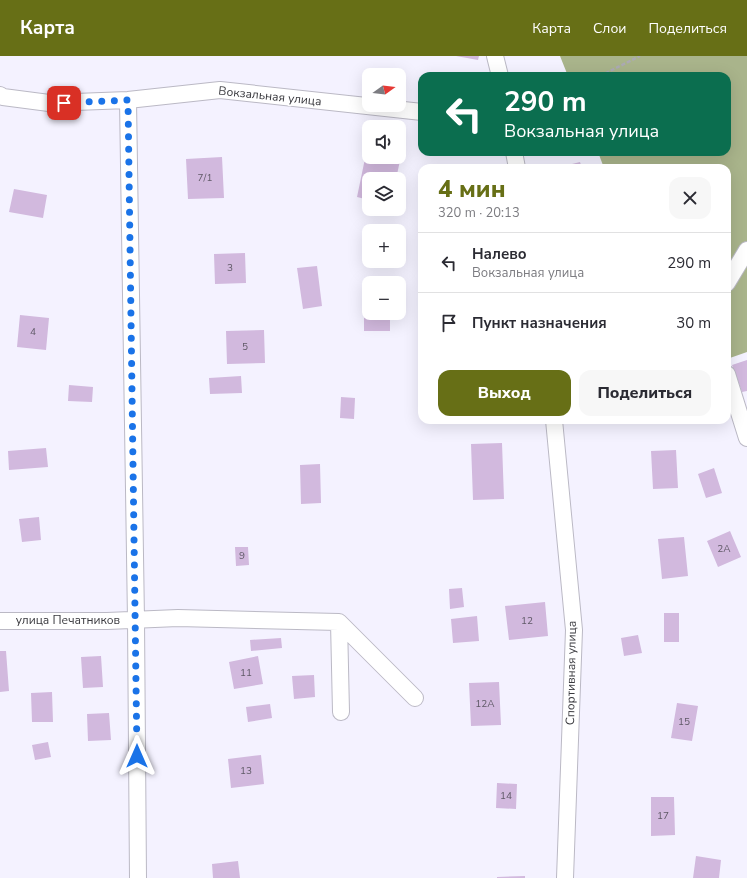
<!DOCTYPE html>
<html lang="ru">
<head>
<meta charset="utf-8">
<style>
	:root { --surface:#fff; --page:#f7f7f7; --text:#2b2b33; --muted:#7c7c81; --line:#e1e1e2; --accent:#676f16 }
	body { margin:0; font-family:"Nunito Sans",sans-serif; background:var(--page); color:var(--text); height:100vh; display:flex; flex-direction:column; font-size:15px; white-space:nowrap }
	* { box-sizing:border-box; margin:0 }
	p { font-size:13px; color:var(--muted) }
	.icon { flex:none; width:22px; height:22px; fill:none; stroke:currentColor; stroke-width:2; stroke-linecap:round; stroke-linejoin:round }
	.map { position:relative; flex:1; overflow:hidden }
	.sheet { position:absolute; left:418px; top:108px; width:313px; height:260px; display:flex; flex-direction:column; background:var(--surface); border-radius:12px; box-shadow:0 4px 16px #0002 }
	.sheet>* { flex:none }
	.hud { position:absolute; left:418px; top:16px; width:313px; height:84px; border-radius:12px; box-shadow:0 4px 16px #0002; background:#0b6e4f; color:#fff; overflow:hidden }
	.needle { width:26px; rotate:75deg }
	.buttons { position:absolute; left:362px; top:12px; display:grid; gap:8px }
	.buttons a { display:grid; place-items:center; width:44px; height:44px; border-radius:8px; background:var(--surface); box-shadow:0 4px 16px #0002; font-size:20px }
	.pin { position:absolute; display:grid; place-items:center; width:34px; height:34px; color:#fff; margin:-17px; border-radius:8px; box-shadow:0 2px 6px #0006 }
	.me { position:absolute; width:44px; margin:-22px; rotate:0deg; stroke-linejoin:round; filter:drop-shadow(0 0 3px #0008) }
	.turn { display:flex; align-items:center; gap:14px; height:84px; padding:0 20px; font-size:18px }
	.turn .icon { width:52px; height:52px; stroke-width:2.5 }
	.turn b { display:block; font-size:28px; line-height:34px }
	.round { display:grid; place-items:center; flex:none; width:42px; height:42px; border-radius:12px; background:var(--page) }
	.summary { display:flex; align-items:center; justify-content:space-between; height:68px; padding:0 20px }
	h1 { font-size:24px; font-weight:800; line-height:30px; color:var(--accent) }
	.primary-button { display:flex; gap:8px; margin-top:auto; padding:8px 20px }
	.primary-button a { flex:1; height:46px; border-radius:12px; background:var(--accent); color:#fff; font-size:16px; font-weight:800; line-height:46px; text-align:center }
	.primary-button a+a { background:var(--page); color:var(--text) }
	ul { padding:0; list-style:none }
	li { display:flex; align-items:center; gap:12px; height:60px; padding:0 20px; border-top:1px solid var(--line) }
	li div { flex:1 }
	li b { display:block; font-size:15px }
	li em { font-style:normal }
	header { display:flex; align-items:center; gap:24px; box-sizing:border-box; height:56px; padding:0 20px; background:var(--accent); color:#fff }
	header strong { font-size:19px }
	nav { display:flex; gap:22px; margin-inline-start:auto; font-size:14px }
	.map>svg:first-child { display:block }
	.forest { fill:#a9b48b }
	.building { fill:#d2b9de }
	.lines { fill:none; stroke-linecap:round; stroke-linejoin:round }
	.minor-casing { stroke:#bbb9c5; stroke-width:18 }
	.path { stroke:#acaab4; stroke-width:2.5; stroke-dasharray:4 2; stroke-linecap:butt }
	.minor { stroke:#fff; stroke-width:16 }
	.route { stroke:#1a73e8; stroke-width:7; stroke-dasharray:0 12.6 }
	.labels { text-anchor:middle; dominant-baseline:central; stroke-width:3.5; stroke-linejoin:round; paint-order:stroke }
	.number-label { font-size:10px; fill:#5f5966 }
	.street-label { font-size:12px; fill:#39393e; stroke:#fff }
</style>
</head>
<body>
<header>
<strong>Карта</strong>
<nav><a>Карта</a><a>Слои</a><a>Поделиться</a></nav>
</header>
<div class="map">
<svg width="747" height="822" viewBox="0 0 747 822">
	<rect width="100%" height="100%" fill="#f4f2ff"/>
	<!-- forest -->
	<path class="forest" d="M560 0H747V296L727 303V112H604L598 96H727V20H568Z"/>
	<!-- building -->
	<path class="building" d="M456 0H479L478 4Z
		M367 93H369V101L401 100 396 123H369V144L357 141Z
		M222 101 224 142 188 143 186 103Z
		M580 106 582 112H560V111Z
		M14 133 47 139 43 162 9 156Z
		M245 197 246 227 215 228 214 198Z
		M317 210 322 250 303 253 297 212Z
		M364 248H369V257H390V275H364Z
		M20 259 49 262 46 294 17 291Z
		M264 274 265 307 227 308 226 275Z
		M747 304V335L742 336 732 309Z
		M241 320 242 337 210 338 209 322Z
		M69 329 93 331 92 346 68 345Z
		M341 341 355 342 354 363 340 362Z
		M502 387 504 443 473 444 471 388Z
		M46 392 48 411 9 414 8 395Z
		M676 394 678 432 653 433 651 395Z
		M320 408 321 447 301 448 300 409Z
		M714 412 722 437 706 442 698 418Z
		M39 461 41 484 22 486 19 463Z
		M730 475 741 501 718 511 707 485Z
		M684 481 688 520 662 523 658 483Z
		M235 491H248L249 509 236 510Z
		M462 532 464 551 450 553 449 533Z
		M545 546 548 580 509 584 505 550Z
		M664 557H679V586H664Z
		M477 560 479 585 453 587 451 563Z
		M638 579 642 597 624 600 621 582Z
		M281 582 282 592 251 595 250 584Z
		M0 595H6L9 635 0 636Z
		M101 600 103 631 83 632 81 601Z
		M258 600 263 628 234 633 229 606Z
		M314 619 315 641 294 643 292 620Z
		M499 626 501 669 471 670 469 627Z
		M52 636 53 666H32L31 637Z
		M677 647 698 650 692 685 671 682Z
		M270 648 272 662 248 666 246 651Z
		M109 657 111 684 88 685 87 658Z
		M48 686 51 701 35 704 32 689Z
		M261 699 264 728 231 732 228 703Z
		M497 727 517 728 516 753 496 752Z
		M651 741H674L675 779 651 780Z
		M696 800 721 804 719 822H693Z
		M238 805 240 822H213L212 808Z
		M525 820V822H497V821Z"/>
	<g class="lines">
		<defs>
			<path id="minor" d="M495 0 500 20
				M0 39 3 41 49 47 128 44 220 34 422 56
				M128 44 136 564 138 822
				M514 96 517 112
				M727 227 747 194
				M727 318 747 382
				M554 364 574 574 565 822
				M0 565H107L178 562 339 566 341 656
				M339 566 415 642"/>
		</defs>
		<!-- minor casing -->
		<use href="#minor" class="minor-casing"/>
		<!-- path -->
		<path class="path" d="M600 20 640 0"/>
		<!-- minor -->
		<use href="#minor" class="minor"/>
	</g>
	<g class="lines">
		<!-- route -->
		<path class="route" d="M64 47 128 44 137 700"/>
	</g>
	<g class="labels">
		<!-- number labels -->
		<g class="number-label">
			<text x="205" y="122">7/1</text>
			<text x="230" y="212">3</text>
			<text x="33" y="276">4</text>
			<text x="245" y="291">5</text>
			<text x="724" y="493">2А</text>
			<text x="242" y="500">9</text>
			<text x="527" y="565">12</text>
			<text x="246" y="617">11</text>
			<text x="485" y="648">12А</text>
			<text x="684" y="666">15</text>
			<text x="246" y="715">13</text>
			<text x="506" y="740">14</text>
			<text x="663" y="760">17</text>
		</g>
		<!-- street labels -->
		<g class="street-label">
			<text transform="translate(270 40) rotate(6)">Вокзальная улица</text>
			<text x="68" y="564">улица Печатников</text>
			<text transform="translate(571 617) rotate(-89)">Спортивная улица</text>
		</g>
	</g>
</svg>
<div class="buttons">
<a><svg class="needle" viewBox="-14 -14 28 28"><path d="M0-13l5 13h-10z" fill="#e53935"/><path d="M0 13l5-13h-10z" fill="#7c7c81"/></svg></a>
<a><svg class="icon" aria-label="sound" viewBox="0 0 24 24"><path d="M4 9h4l5-4v14l-5-4H4zM17 9q2 3 0 6"/></svg></a>
<a><svg class="icon" aria-label="layers" viewBox="0 0 24 24"><path d="M12 4l9 5-9 5-9-5zM3 14l9 5 9-5"/></svg></a>
<a>+</a>
<a>−</a>
</div>
<div class="pin" style="left:64px;top:47px;background:#d93025"><svg class="icon" aria-label="arrive" viewBox="0 0 24 24"><path d="M6 21V4h12l-3 4 3 4H6"/></svg></div>
<svg class="me" style="left:137px;top:700px" viewBox="-20 -20 40 40"><path d="M0-17L14 15 0 8-14 15z" fill="#1a73e8" stroke="#fff" stroke-width="4"/></svg>
<div class="hud">
<div class="turn"><svg class="icon" aria-label="left" viewBox="0 0 24 24"><path d="M17 20v-9H6M10 6l-5 5 5 5"/></svg><div><b>290 m</b>Вокзальная улица</div></div>
</div>
<section class="sheet">
<div class="summary"><div><h1>4 мин</h1><p>320 m · 20:13</p></div><a class="round"><svg class="icon" aria-label="close" viewBox="0 0 24 24"><path d="M6 6l12 12M18 6L6 18"/></svg></a></div>
<ul>
<li><svg class="icon" aria-label="left" viewBox="0 0 24 24"><path d="M17 20v-9H6M10 6l-5 5 5 5"/></svg><div><b>Налево</b><p>Вокзальная улица</p></div><em>290 m</em></li>
<li><svg class="icon" aria-label="arrive" viewBox="0 0 24 24"><path d="M6 21V4h12l-3 4 3 4H6"/></svg><div><b>Пункт назначения</b></div><em>30 m</em></li>
</ul>
<div class="primary-button"><a>Выход</a><a>Поделиться</a></div>
</section>
</div>
</body>
</html>
